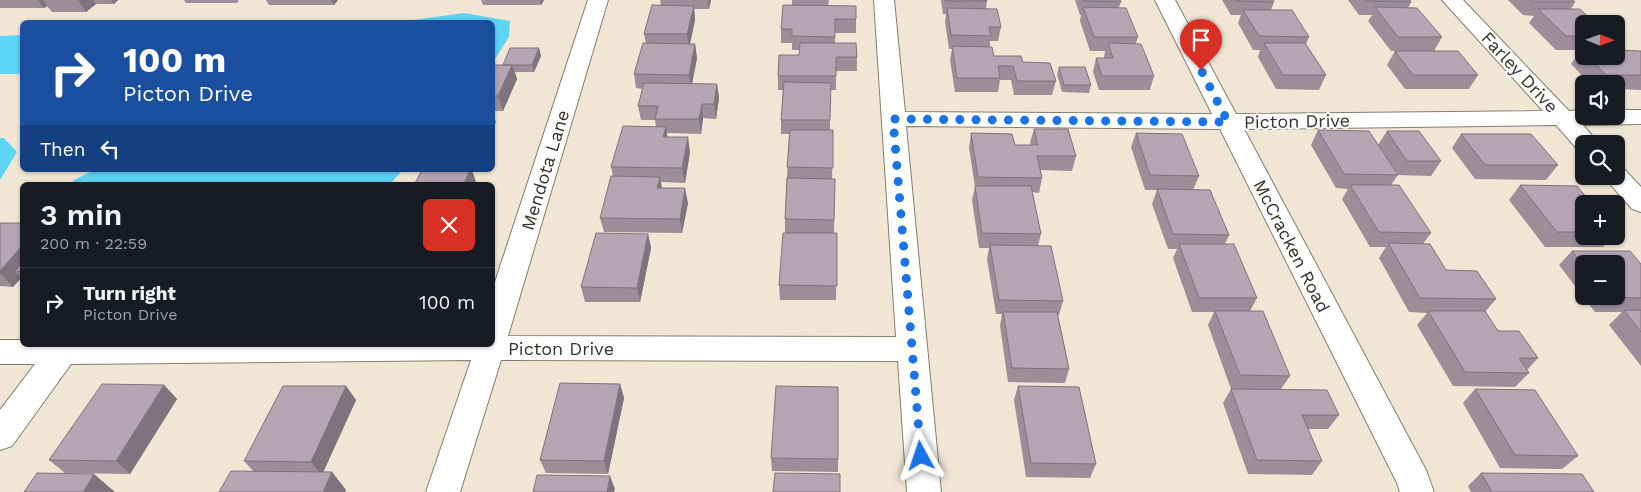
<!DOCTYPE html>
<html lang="en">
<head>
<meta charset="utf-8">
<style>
	:root { --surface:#171b24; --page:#242831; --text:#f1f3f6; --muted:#9ea1a6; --line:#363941 }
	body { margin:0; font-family:"Work Sans",sans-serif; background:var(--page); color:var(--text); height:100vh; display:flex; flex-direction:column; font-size:19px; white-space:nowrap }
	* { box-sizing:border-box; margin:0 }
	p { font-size:16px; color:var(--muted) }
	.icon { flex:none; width:28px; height:28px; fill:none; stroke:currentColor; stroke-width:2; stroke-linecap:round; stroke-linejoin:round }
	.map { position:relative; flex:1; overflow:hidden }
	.side { position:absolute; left:20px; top:182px; width:475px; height:165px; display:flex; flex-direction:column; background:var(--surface); border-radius:8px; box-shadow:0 1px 4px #0004 }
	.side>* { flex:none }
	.hud { position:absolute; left:20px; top:20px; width:475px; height:152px; border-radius:8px; box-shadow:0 1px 4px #0004; background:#1a4fa0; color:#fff; overflow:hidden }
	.needle { width:32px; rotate:91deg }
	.controls { position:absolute; left:1575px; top:15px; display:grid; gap:10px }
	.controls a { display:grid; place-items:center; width:50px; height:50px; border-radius:8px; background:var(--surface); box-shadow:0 1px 4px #0004; font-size:25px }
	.pin { position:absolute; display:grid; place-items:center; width:42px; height:42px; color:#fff; margin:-51px -21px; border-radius:50% 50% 50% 0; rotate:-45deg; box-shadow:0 0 5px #0007 }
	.pin .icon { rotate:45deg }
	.me { position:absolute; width:55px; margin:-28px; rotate:355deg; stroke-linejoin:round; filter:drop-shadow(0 0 4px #0008) }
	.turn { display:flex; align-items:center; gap:18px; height:105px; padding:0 20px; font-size:22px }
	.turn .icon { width:65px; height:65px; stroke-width:2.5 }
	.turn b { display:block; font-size:35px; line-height:42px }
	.then { display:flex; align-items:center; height:48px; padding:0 20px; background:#0003; gap:10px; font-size:19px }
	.round { display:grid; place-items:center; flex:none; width:52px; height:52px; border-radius:8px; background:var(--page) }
	.headline { display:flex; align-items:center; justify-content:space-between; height:85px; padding:0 20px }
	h1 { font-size:30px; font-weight:600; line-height:38px }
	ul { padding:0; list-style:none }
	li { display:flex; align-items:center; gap:15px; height:70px; padding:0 20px; border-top:1px solid var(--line) }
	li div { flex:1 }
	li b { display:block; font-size:19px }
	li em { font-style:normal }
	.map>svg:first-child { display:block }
	.water { fill:#5dd4f4 }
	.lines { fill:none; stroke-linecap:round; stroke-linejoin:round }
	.minor-casing { stroke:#877d6d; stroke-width:2 }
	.minor { fill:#fff; fill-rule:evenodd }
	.wall { fill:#9c8d99; fill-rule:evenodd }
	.shaded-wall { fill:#7f737d }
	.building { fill:#b5a4b2; stroke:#7f737d }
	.route { stroke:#1a73e8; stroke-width:9; stroke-dasharray:0 16.2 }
	.labels { text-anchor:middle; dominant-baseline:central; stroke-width:4; stroke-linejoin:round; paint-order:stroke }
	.street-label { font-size:18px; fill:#36312b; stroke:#fff }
</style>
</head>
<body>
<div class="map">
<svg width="1641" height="492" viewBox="0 0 1641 492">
	<rect width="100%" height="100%" fill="#f1e6d4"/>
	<!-- water -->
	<path class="water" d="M464 13 510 21 509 37 495 59 493 60 492 22H398Z
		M22 35V74H0V36Z
		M0 138H4L17 152 0 180Z
		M94 170H403L389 185H71L74 180Z"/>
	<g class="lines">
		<defs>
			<path id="minor" d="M588 0H608L508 336 896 337 874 0H894L905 112 1212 114 1155 0H1175L1236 114 1543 111 1442 0H1463L1569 111 1584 110V116H1616V110H1641V124L1583 125 1599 144H1584V151L1578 150 1556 125 1244 129 1426 470 1434 492H1400L1397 483 1220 129 906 126 941 492H907L898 361 501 360 460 492H426L471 360 71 364 12 446 0 450V410L35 364H0V340H22V345H492V291Z
				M1616 168 1625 170 1641 187V212L1632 209 1603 176H1616Z"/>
		</defs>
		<!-- minor casing -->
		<use href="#minor" class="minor-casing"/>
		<!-- minor -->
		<use href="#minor" class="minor"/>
	</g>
	<!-- wall -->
	<path class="wall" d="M0 0H118L114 4H96L86 12H52L47 6 44 8H0Z
		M184 0H239L237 3H186Z
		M266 0H338L334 5H269Z
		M481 0H544L541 5H483Z
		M660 0H711L709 9H694L695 20 690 44H695L697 58 692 84H717L719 98 716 119 703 118 701 134 667 133V137L690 152 685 183 661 182 662 188 688 203 682 233 604 232 600 218 613 176 611 167 656 127 655 120H641L638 106 643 89 636 88 634 74 646 43 644 34 661 6Z
		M792 0H829L828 6 856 19V33H835V43L857 57V71H836V90H830V130H833L832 179H835L834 233H837L836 300H780L779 285 785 233V219L789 134H781V120L783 90H778V76L799 55V50H792V43H781V29L792 6Z
		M941 0H987L986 9 1001 27 998 41H990V47L994 56 1023 62 1056 81 1052 95H1014L1011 80H1000L998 92H955L950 60 952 49H949L945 22 946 14H943Z
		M1075 0H1120L1121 2 1119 7 1138 37 1136 43 1154 76 1150 90H1099L1093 72 1096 58H1104L1105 51H1090L1080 21 1081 15H1080Z
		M1222 0H1273L1274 2 1271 10 1309 37 1306 44 1326 75 1319 90 1276 89 1258 57 1260 50H1253L1238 23 1241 15H1231Z
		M1348 0H1410L1411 2 1408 8 1442 37 1434 51H1391L1368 21 1372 15H1359Z
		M1508 0H1573L1575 2 1571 9 1584 24V56H1616L1641 51V90L1616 89V84H1590L1571 64 1581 50H1556L1529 23 1534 16 1523 15Z
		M539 48 541 56 534 72H515L517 79 503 111H492V65H503Z
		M1395 51 1478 75 1469 89H1405L1387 65Z
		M1059 67 1091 85 1089 93 1062 92 1057 74Z
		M1034 129 1076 156 1072 171 1040 170 1042 178 1039 193 1032 192 1041 234 1038 245 1063 301 1059 315H1058L1069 369 1065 383 1008 382 1000 326 1002 314H996L987 259 989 248H979L972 200 975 187 969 148 971 133 1015 145H1031L1030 143Z
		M1318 130 1398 175 1391 185 1431 233 1423 244 1446 270 1496 299 1485 312 1498 331 1538 358 1527 370 1529 373 1515 387 1453 386 1417 325 1427 313 1409 312 1379 258 1386 247H1370L1342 199 1348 189 1336 188 1311 145Z
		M1387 131 1441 161 1431 176 1398 175 1378 145Z
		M1136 133 1199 176 1193 190 1229 235 1225 244 1257 298 1250 311 1290 376 1281 389 1339 415 1328 429H1308L1322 461 1312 475 1248 474 1223 403 1231 389 1208 325 1214 312H1192L1173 258 1177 249H1168L1152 204 1157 190H1145L1131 147Z
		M1461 134 1558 165 1546 180 1475 179 1452 148Z
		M1520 185 1584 204V236H1614L1603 247H1545L1509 200Z
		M0 223H22V279L21 278 13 287 0 286Z
		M648 234 651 248 640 302H585L581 287Z
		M1572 251 1641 264V366L1609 325 1622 312H1595L1559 265ZM1584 264 1616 296H1584Z
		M620 384 624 398 608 474 546 473 540 460Z
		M164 385 177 399 130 474 65 473 49 460Z
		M346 386 356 400 323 472H332L346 490 345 492H219L253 471 244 461Z
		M1018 386 1096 464 1090 478 1026 477 1014 400Z
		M1475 389 1578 456 1562 469 1500 468 1463 403Z
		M771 458 838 459V472L772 471Z
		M1481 473 1594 492H1471L1468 486Z"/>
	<!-- shaded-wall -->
	<path class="shaded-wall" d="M38 0H43L47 6 44 8Z
		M78 0H93L96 4 86 12Z
		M111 0H118L114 4Z
		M331 0H338L334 5Z
		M540 0H544L541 5Z
		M708 0H711L709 9Z
		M694 6 695 20 689 48 687 34Z
		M695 44 697 58 691 89 689 75Z
		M539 48 541 56 534 72 532 65Z
		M512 65 517 79 503 111 498 96Z
		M717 84 719 98 716 119 714 104Z
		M702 104 703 118 701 134 699 119Z
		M492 112 496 122 492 130Z
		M666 127 668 141 663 137Z
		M688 137 690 152 685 183 682 168Z
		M470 170H472L476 182 475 185H463Z
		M660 177 662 191 657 188Z
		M685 188 688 203 682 233 680 219Z
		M648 234 651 248 640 302 637 288Z
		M22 246V271H15L21 278 13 287 0 273V271Z
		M620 384 624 398 608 474 604 461Z
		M164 385 177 399 130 474 116 461Z
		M346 386 356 400 322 475 311 462Z
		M332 472 346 490 345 492H323Z
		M94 474 115 492H83Z
		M610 476 615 489 614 492H607Z"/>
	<!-- building -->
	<path class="building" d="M945 0H987V1H945Z
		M1083 0H1120L1121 2 1083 1Z
		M1235 0H1273L1274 2 1236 1Z
		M1365 0H1410L1411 2 1366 1Z
		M1530 0H1573L1575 2H1532Z
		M652 5 694 6 687 34H644Z
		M783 5 856 6V19H835V37L792 36V29H781Z
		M1083 7 1126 8 1138 37H1094Z
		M1375 7 1417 8 1442 37H1398Z
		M947 8 997 9 1001 27H989L991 36 951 35Z
		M1538 9H1580L1596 24H1584V36H1566Z
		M1243 10H1292L1309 37 1259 36Z
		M643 43 695 44 689 75 634 74Z
		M800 43H856L857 57H836V76H778L779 55H799Z
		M1108 43 1141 44 1154 76H1102L1096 58H1113Z
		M1264 43H1305L1326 75H1283Z
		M952 46 992 47 994 56H1021L1023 62 1050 63 1056 81H1017L1013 66H998L1000 78H957Z
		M510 48H539L532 65H503Z
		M1616 50 1641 51V75H1606L1588 56H1616Z
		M1395 51H1458L1478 75H1413Z
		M492 65H512L498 96H492Z
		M1059 67H1085L1091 85H1064Z
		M784 82 831 83 830 120H781Z
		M644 83 717 84 714 104H702L699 119H655L658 106H638Z
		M623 126 666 127 663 137H688L682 168 611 167Z
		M1034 129H1068L1076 156H1037L1042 178 978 177 971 133 1012 134 1015 145H1038Z
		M790 130H833V168L787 167Z
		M1318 130 1369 131 1398 175 1344 174Z
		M1387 131H1419L1441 161H1407Z
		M1136 133 1182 134 1199 176 1150 175Z
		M1461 134H1531L1558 165H1485Z
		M422 170H470L463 185H414Z
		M611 176 660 177 657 188H685L680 219 600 218Z
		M787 178 835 179 834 220 785 219Z
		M1350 185H1399L1431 233 1379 232Z
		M1520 185 1577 186 1592 204H1584V232H1557Z
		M975 186H1031L1041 234 982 233Z
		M1157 189 1210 190 1229 235 1173 234Z
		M0 223H22V246L0 271Z
		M596 233 648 234 637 288 581 287Z
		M783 233H837V286L779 285Z
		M1388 243 1430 244 1446 270 1477 271 1496 299 1420 298Z
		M1179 244H1234L1257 298H1199Z
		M990 245 1051 246 1063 301 999 300Z
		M1572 251H1630L1641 264V298L1609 297 1608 296H1616V264H1584V266Z
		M22 263V271H15Z
		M1624 310H1641V332Z
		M1215 311H1263L1290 376 1240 375Z
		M1428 311H1485L1498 331H1519L1538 358H1519L1529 373 1465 372Z
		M1003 312H1057L1069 369 1012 368Z
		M560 383 620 384 604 461 540 460Z
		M102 384 164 385 116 461 49 460Z
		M283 386H346L311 462 244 461Z
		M776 386 838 387V459L771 458Z
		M1018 386 1079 387 1096 464 1031 463Z
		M1231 389 1327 390 1339 415H1302L1322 461 1257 460Z
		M1475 389 1535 390 1578 456 1515 455Z
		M231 471 332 472 323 492H219Z
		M37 473 94 474 83 492H24Z
		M775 473 840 474V492H773Z
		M1481 473 1582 474 1594 492H1492Z
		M537 475 610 476 607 492H533Z"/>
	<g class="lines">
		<!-- route -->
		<path class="route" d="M921 456 893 119 1228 122 1201 70"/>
	</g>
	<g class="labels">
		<!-- street labels -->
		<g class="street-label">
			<text transform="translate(1520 72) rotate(47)">Farley Drive</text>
			<text transform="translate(1297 121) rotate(-1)">Picton Drive</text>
			<text transform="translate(545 170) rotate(-73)">Mendota Lane</text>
			<text transform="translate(1292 246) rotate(63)">McCracken Road</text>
			<text x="561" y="348">Picton Drive</text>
		</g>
	</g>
</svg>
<div class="controls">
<a><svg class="needle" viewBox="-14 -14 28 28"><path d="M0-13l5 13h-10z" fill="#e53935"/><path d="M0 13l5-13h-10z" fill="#9ea1a6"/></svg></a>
<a><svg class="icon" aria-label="sound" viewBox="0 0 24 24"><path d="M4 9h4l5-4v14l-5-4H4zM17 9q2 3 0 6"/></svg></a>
<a><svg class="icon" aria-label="search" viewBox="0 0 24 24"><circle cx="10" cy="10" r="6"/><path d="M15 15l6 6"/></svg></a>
<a>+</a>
<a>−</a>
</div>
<div class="pin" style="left:1201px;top:70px;background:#d93025"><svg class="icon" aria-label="arrive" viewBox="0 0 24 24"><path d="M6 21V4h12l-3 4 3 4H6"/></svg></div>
<svg class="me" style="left:921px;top:456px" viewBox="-20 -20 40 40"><path d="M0-17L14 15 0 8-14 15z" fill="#1a73e8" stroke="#fff" stroke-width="4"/></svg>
<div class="hud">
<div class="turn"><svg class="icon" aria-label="right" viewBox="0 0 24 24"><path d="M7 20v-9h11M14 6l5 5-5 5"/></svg><div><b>100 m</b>Picton Drive</div></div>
<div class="then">Then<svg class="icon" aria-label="left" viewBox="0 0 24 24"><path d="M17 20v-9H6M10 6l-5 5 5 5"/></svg></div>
</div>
<section class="side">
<div class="headline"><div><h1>3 min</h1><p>200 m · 22:59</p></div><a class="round" style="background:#d93025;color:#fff"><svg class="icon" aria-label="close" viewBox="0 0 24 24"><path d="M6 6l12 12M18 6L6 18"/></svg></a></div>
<ul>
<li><svg class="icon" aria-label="right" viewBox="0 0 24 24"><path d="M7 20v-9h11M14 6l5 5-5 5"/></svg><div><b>Turn right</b><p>Picton Drive</p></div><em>100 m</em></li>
</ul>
</section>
</div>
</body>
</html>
